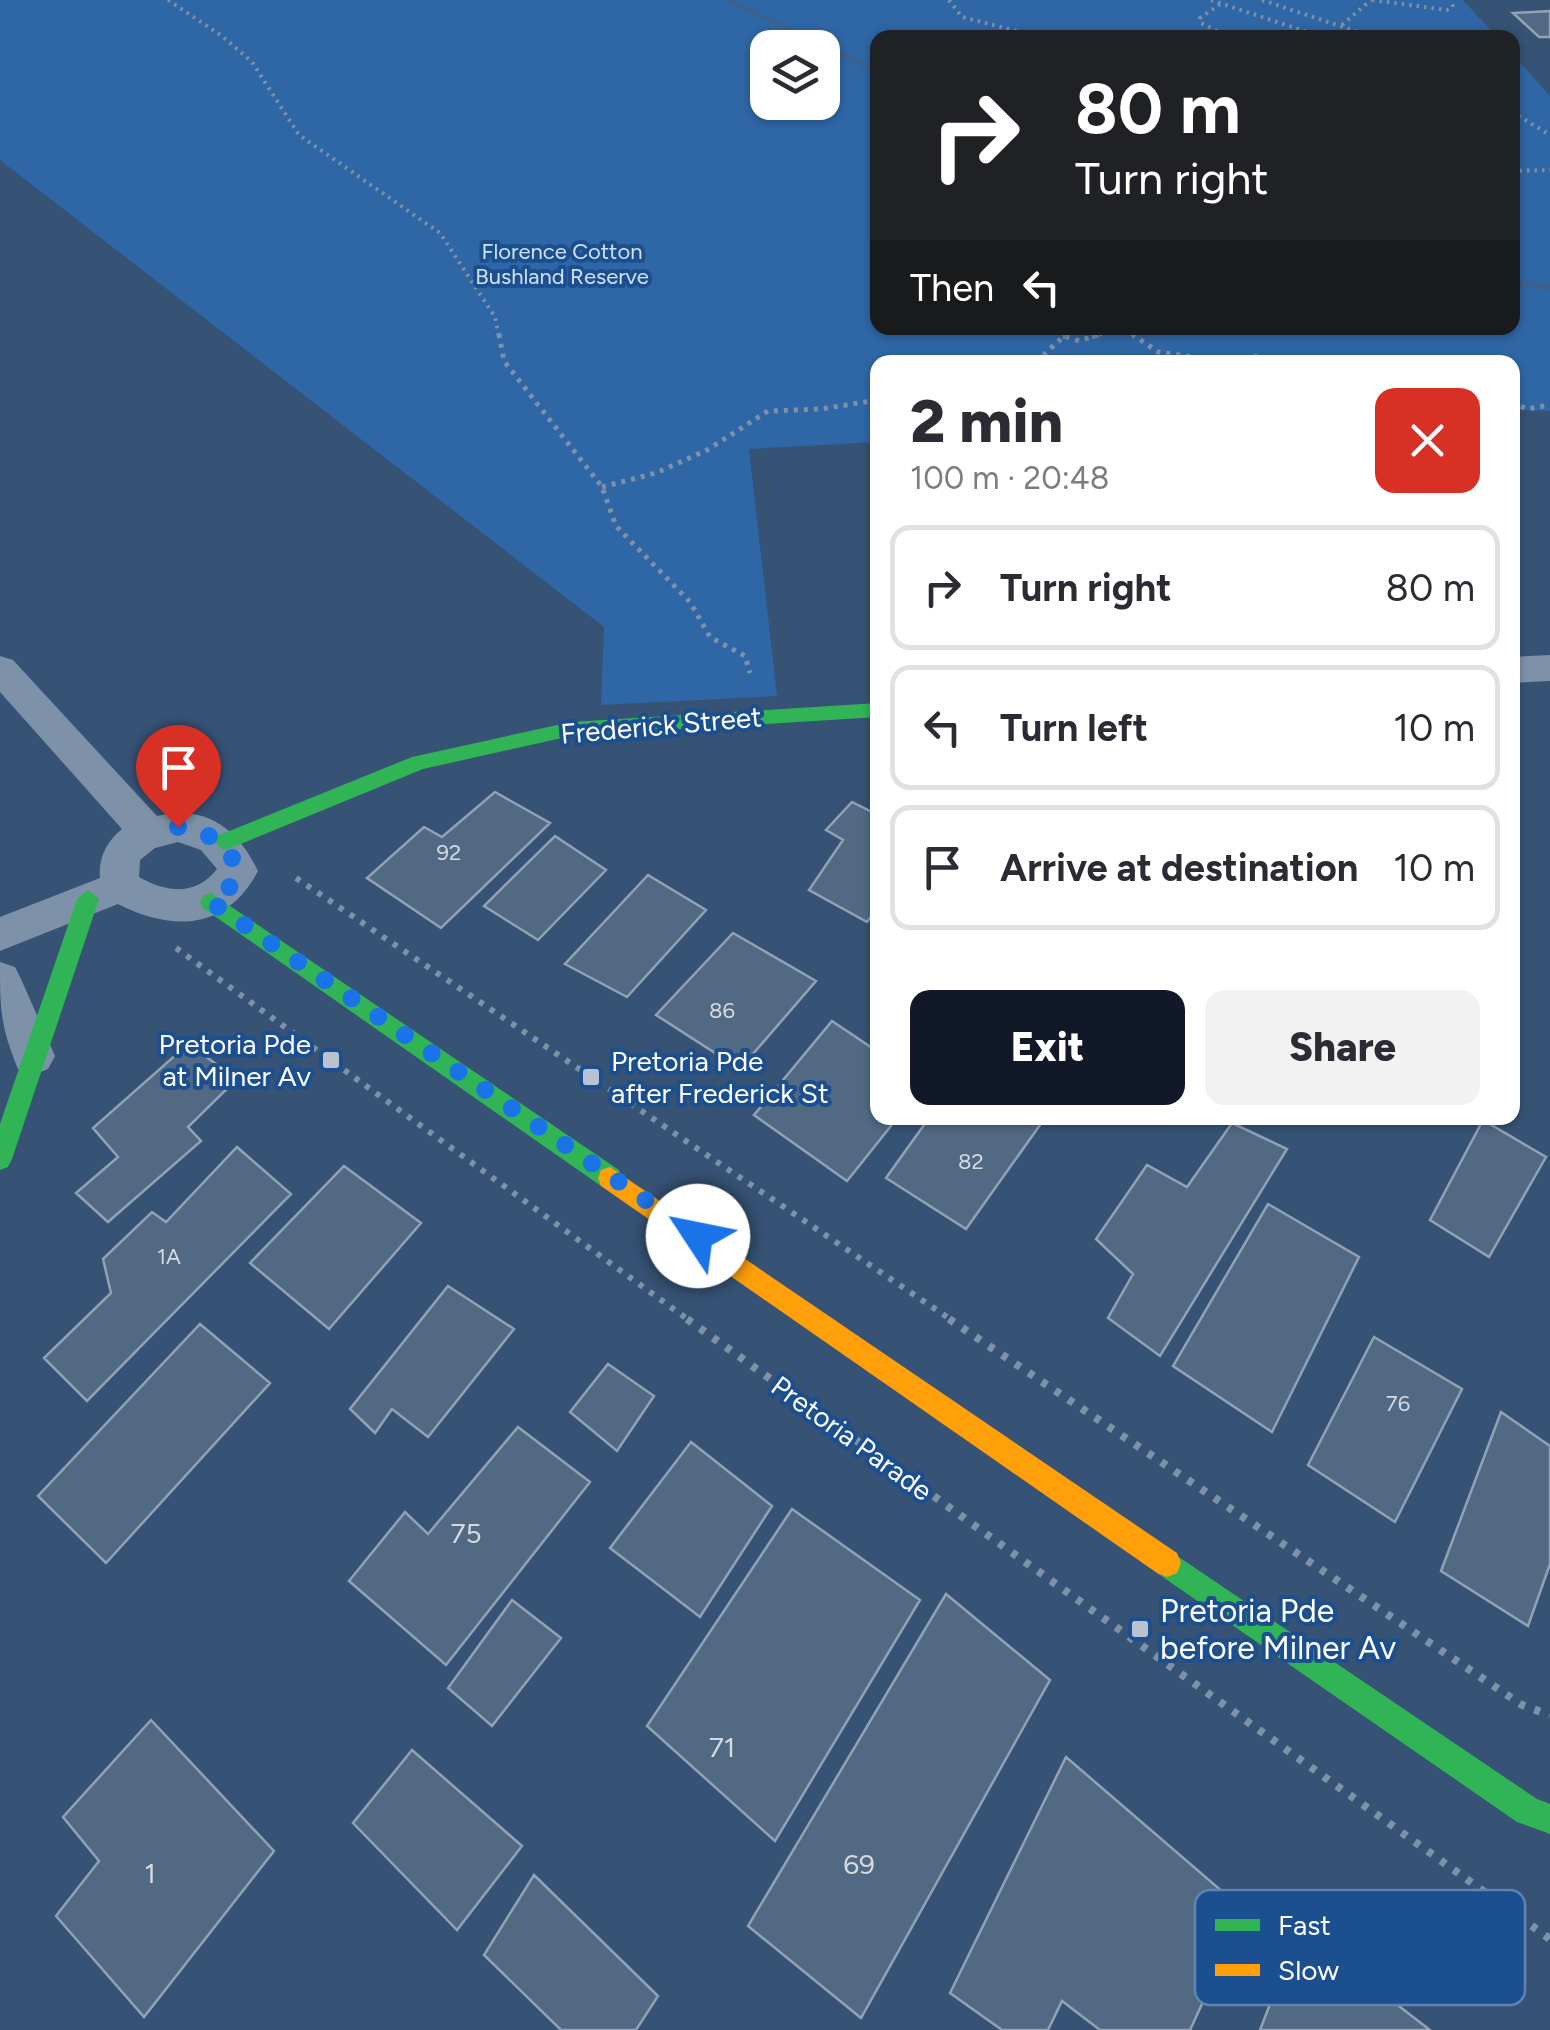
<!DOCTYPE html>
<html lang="en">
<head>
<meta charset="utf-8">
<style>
	:root { --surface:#fff; --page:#f2f2f3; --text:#2b2b33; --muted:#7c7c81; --line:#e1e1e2; --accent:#111827 }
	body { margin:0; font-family:Figtree,sans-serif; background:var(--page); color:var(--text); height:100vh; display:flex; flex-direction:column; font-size:38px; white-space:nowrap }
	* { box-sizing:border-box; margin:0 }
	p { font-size:32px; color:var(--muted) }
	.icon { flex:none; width:55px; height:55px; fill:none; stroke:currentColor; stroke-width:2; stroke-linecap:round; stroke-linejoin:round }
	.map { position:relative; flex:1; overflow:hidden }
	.details { position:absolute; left:870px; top:355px; width:650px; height:770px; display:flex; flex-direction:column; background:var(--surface); border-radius:20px; box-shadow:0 2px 8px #0004 }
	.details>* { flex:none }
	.guide { position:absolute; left:870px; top:30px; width:650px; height:305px; border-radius:20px; box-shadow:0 2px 8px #0004; background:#202124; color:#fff; overflow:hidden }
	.tools { position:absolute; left:750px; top:30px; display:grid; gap:20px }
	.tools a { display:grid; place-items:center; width:90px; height:90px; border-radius:20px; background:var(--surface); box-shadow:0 2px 8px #0004; font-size:50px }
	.pin { position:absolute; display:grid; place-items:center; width:85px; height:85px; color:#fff; margin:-102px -42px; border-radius:50% 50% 50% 0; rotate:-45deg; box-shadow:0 0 10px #0007 }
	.pin .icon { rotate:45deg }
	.me { position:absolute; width:110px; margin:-55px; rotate:304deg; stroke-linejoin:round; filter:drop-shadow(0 0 8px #0008) }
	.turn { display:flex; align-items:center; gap:35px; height:210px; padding:0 40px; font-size:45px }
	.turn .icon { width:130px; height:130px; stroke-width:2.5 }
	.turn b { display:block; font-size:70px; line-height:85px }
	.then { display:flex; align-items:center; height:95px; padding:0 40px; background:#0003; gap:20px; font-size:38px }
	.round { display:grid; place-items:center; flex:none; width:105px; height:105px; border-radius:20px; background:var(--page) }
	.overview { display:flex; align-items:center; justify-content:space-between; height:170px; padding:0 40px }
	h1 { font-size:60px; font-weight:800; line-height:75px }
	.button { display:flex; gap:20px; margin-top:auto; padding:20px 40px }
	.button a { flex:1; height:115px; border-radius:20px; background:var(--accent); color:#fff; font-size:40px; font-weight:800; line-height:115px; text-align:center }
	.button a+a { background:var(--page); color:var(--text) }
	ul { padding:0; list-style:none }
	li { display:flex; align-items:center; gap:30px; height:125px; margin:0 20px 15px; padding:0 20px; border:5px solid var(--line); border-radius:20px }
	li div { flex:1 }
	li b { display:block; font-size:38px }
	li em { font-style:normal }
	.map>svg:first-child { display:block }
	.green { fill:#2f66a5; fill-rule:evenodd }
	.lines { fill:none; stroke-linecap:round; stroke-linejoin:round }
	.stream { fill:#3b618d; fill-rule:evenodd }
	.building { fill:#526984; stroke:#92a2b6; stroke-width:2.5 }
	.path-far3 { stroke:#7d92a8; stroke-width:4; stroke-dasharray:2.5 5; stroke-linecap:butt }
	.path-far2 { stroke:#7d92a8; stroke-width:5; stroke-dasharray:4 6; stroke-linecap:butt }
	.path-far1 { stroke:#7d92a8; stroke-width:6; stroke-dasharray:5 8; stroke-linecap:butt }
	.path { stroke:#7d92a8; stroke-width:8; stroke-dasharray:6 10; stroke-linecap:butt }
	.street { fill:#7d92a8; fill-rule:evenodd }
	.fast { fill:#30b455; fill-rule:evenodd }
	.slow { fill:#ff9f0a; fill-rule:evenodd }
	.route { stroke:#1a73e8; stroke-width:18; stroke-dasharray:0 32.4 }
	.poi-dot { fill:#b9c2ce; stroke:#1b4f8f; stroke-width:4 }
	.labels { text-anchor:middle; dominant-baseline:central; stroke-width:8; stroke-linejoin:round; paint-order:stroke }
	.far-park-label { font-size:22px; fill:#cfe3fa; stroke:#1b4f8f }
	.number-label { font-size:22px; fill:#d4dae0 }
	.street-label { font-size:28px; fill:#fff; stroke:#1b4f8f }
	.poi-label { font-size:28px; fill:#fff; stroke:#1b4f8f; text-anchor:end }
	.near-number-label { font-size:28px; fill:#d4dae0 }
	.near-poi-label { font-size:32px; fill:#fff; stroke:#1b4f8f; text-anchor:start }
	.key { fill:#1b4f8f; stroke:#5f84b1; stroke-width:2.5 }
	.key-label { font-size:28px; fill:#fff }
</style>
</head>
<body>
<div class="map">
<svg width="1550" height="2030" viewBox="0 0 1550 2030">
	<rect width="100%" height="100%" fill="#365274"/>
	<!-- green -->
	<path class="green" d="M0 0H1463L1497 37 878 38V328H1512L1513 54 1550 96V411L1513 410 1512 362H878L877 442 749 449 777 696 601 705 604 627 0 160ZM768 48H822V102H768Z"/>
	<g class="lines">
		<!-- stream -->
		<path class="stream" d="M723 0H733L878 69V74Z
			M1512 279 1550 284V290L1512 285Z"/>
	</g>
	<!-- building -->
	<path class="building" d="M1550 11V37H1539L1513 13Z
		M495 792 550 823 441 928 367 878 424 827 442 837Z
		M852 802 878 815V908L867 922 809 890 843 840 826 830Z
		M555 836 606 870 538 940 484 906Z
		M648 875 706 910 627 997 565 964Z
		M733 933 816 981 740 1069 656 1015Z
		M832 1021 878 1052V1118H890L891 1126 847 1181 754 1115Z
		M188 1044 237 1079 188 1127 201 1141 108 1222 76 1193 118 1157 93 1128Z
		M929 1118H1045L966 1229 886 1178Z
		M1483 1120 1546 1157 1489 1257 1430 1220Z
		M1232 1123 1287 1149 1160 1356 1108 1318 1133 1274 1096 1239 1147 1165 1187 1187Z
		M237 1147 291 1194 87 1401 44 1358 111 1293 103 1259 152 1212 166 1222Z
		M344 1166 421 1223 329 1329 250 1263Z
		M1268 1204 1359 1257 1272 1432 1173 1366Z
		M448 1286 514 1329 428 1437 392 1409 375 1433 350 1409Z
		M200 1324 270 1383 106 1563 38 1496Z
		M1374 1337 1462 1389 1395 1522 1308 1465Z
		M608 1364 654 1396 617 1451 570 1412Z
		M1501 1412 1550 1446V1564L1528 1626 1441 1571Z
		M518 1427 590 1482 446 1665 349 1581 405 1512 428 1534Z
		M691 1442 772 1506 700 1617 610 1548Z
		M792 1509 920 1600 775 1841 647 1726Z
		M946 1594 1050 1680 861 2018 748 1926Z
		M512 1600 561 1638 492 1726 448 1688Z
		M151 1720 274 1851 144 2017 56 1916 99 1861 63 1817Z
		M412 1750 522 1846 457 1930 353 1823Z
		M1066 1757 1245 1911 1190 2030H1100L1062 2001 1048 2030H1002L950 1993Z
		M534 1875 658 1996 636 2030H561L484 1955Z
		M1299 1929 1430 2030H1260Z"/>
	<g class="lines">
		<!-- path-far3 -->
		<path class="path-far3" d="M168 0 222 36 252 62 299 135 440 233 495 317 499 337
			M949 0 962 17 1044 38
			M1211 0 1325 38
			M1262 0 1376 38
			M1372 0 1447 10 1453 7 1452 0
			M1220 4 1200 18 1201 23 1231 38
			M1342 25 1371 0
			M1512 112 1550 135
			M1512 171 1550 170
			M1063 337H1067
			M1092 337 1122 328 1135 337"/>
		<!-- path-far2 -->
		<path class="path-far2" d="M499 334 504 361 602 487 616 526 690 602 710 637 745 656 750 673
			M1132 334 1158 352 1228 362
			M1036 362 1064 336 1079 341 1101 334
			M1246 362 1252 356 1284 362
			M1512 402 1527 409 1550 405
			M602 487 656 473 707 450 768 411 821 409 878 400"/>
		<!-- path-far1 -->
		<path class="path-far1" d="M296 878 953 1321
			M176 948 690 1321"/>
		<!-- path -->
		<path class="path" d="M687 1319 1550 1939
			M949 1319 1522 1705 1550 1715"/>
		<!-- street -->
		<path class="street" d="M1550 655V681L1512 683V657Z
			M0 656 13 660 157 816C206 804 238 829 258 871 227 930 173 932 118 904L0 951V917L100 878C98 858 107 841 122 829L0 692ZM178 842 201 850 217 869C196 896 167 893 139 877L140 860 155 848Z
			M0 962 15 967 21 979 55 1056 48 1069 33 1075 18 1069C0 1025 0 1009 0 962Z"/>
		<!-- fast -->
		<path class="fast" d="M878 703V717L571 736 423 769 231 848 224 850 214 842 217 836 412 757 571 722Z
			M88 890 99 899 12 1159 8 1167 0 1170V1124L77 899Z
			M211 893 619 1170 622 1178 619 1186 610 1189 601 1186 203 908 200 902 203 896Z
			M1167 1549 1537 1799 1550 1804V1834L1517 1822 1157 1573 1153 1563 1157 1553Z"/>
		<!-- slow -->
		<path class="slow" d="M610 1167 1177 1553 1181 1563 1177 1573 1167 1577 1157 1573 601 1186 598 1178 601 1170Z"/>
	</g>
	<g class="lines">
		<!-- route -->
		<path class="route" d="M178 827C210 833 225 840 238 870L228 890 211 902 698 1236"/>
	</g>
	<!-- markers -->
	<g class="poi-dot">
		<rect x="321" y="1050" width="20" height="20" rx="5"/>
		<rect x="581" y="1067" width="20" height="20" rx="5"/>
		<rect x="1130" y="1619" width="20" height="20" rx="5"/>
	</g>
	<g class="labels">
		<!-- far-park labels -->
		<g class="far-park-label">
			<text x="562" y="251">Florence Cotton<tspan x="562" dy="25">Bushland Reserve</tspan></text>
		</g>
		<!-- number labels -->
		<g class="number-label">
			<text x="449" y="852">92</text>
			<text x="722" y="1010">86</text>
			<text x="971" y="1161">82</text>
			<text x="169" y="1256">1A</text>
			<text x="1398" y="1403">76</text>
		</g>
		<!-- street labels -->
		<g class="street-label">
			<text transform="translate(661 725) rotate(-5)">Frederick Street</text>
			<text transform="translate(852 1438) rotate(36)">Pretoria Parade</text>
		</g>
		<!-- poi labels -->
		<g class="poi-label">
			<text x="311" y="1044">Pretoria Pde<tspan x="311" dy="32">at Milner Av</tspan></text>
			<text x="611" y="1061" text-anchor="start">Pretoria Pde<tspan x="611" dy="32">after Frederick St</tspan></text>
		</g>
		<!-- near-number labels -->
		<g class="near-number-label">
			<text x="466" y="1533">75</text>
			<text x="722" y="1747">71</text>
			<text x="859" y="1864">69</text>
			<text x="150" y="1873">1</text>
		</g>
		<!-- near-poi labels -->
		<g class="near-poi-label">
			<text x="1160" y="1611">Pretoria Pde<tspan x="1160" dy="37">before Milner Av</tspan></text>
		</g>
	</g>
	<!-- legend -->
	<rect x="1195" y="1890" width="330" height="115" rx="15" class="key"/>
	<rect x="1215" y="1919" width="45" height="12" fill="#30b455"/>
	<rect x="1215" y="1964" width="45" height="12" fill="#ff9f0a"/>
	<g class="key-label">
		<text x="1278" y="1935">Fast</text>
		<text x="1278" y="1980">Slow</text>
	</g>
</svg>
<div class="tools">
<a><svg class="icon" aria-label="layers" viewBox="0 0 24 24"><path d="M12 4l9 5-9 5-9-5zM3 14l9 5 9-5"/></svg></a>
</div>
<div class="pin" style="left:178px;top:827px;background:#d93025"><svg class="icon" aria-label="arrive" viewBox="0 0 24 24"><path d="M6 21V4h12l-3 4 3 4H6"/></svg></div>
<svg class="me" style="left:698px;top:1236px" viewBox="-20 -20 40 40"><circle r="19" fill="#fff"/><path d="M0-13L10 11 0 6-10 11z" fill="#1a73e8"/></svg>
<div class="guide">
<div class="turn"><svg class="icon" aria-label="right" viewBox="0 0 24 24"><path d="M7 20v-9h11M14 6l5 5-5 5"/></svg><div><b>80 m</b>Turn right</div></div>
<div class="then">Then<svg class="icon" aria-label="left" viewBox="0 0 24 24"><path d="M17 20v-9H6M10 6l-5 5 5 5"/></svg></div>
</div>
<section class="details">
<div class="overview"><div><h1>2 min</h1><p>100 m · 20:48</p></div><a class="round" style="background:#d93025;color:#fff"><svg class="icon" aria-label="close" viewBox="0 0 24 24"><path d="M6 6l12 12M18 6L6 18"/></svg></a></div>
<ul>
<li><svg class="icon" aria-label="right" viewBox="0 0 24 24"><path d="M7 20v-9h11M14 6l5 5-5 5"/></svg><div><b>Turn right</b></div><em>80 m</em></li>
<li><svg class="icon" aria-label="left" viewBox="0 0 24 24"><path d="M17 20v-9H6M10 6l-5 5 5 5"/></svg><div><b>Turn left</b></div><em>10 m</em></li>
<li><svg class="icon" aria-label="arrive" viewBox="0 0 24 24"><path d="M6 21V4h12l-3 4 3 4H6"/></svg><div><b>Arrive at destination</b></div><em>10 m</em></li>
</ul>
<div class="button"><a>Exit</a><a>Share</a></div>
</section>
</div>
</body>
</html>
